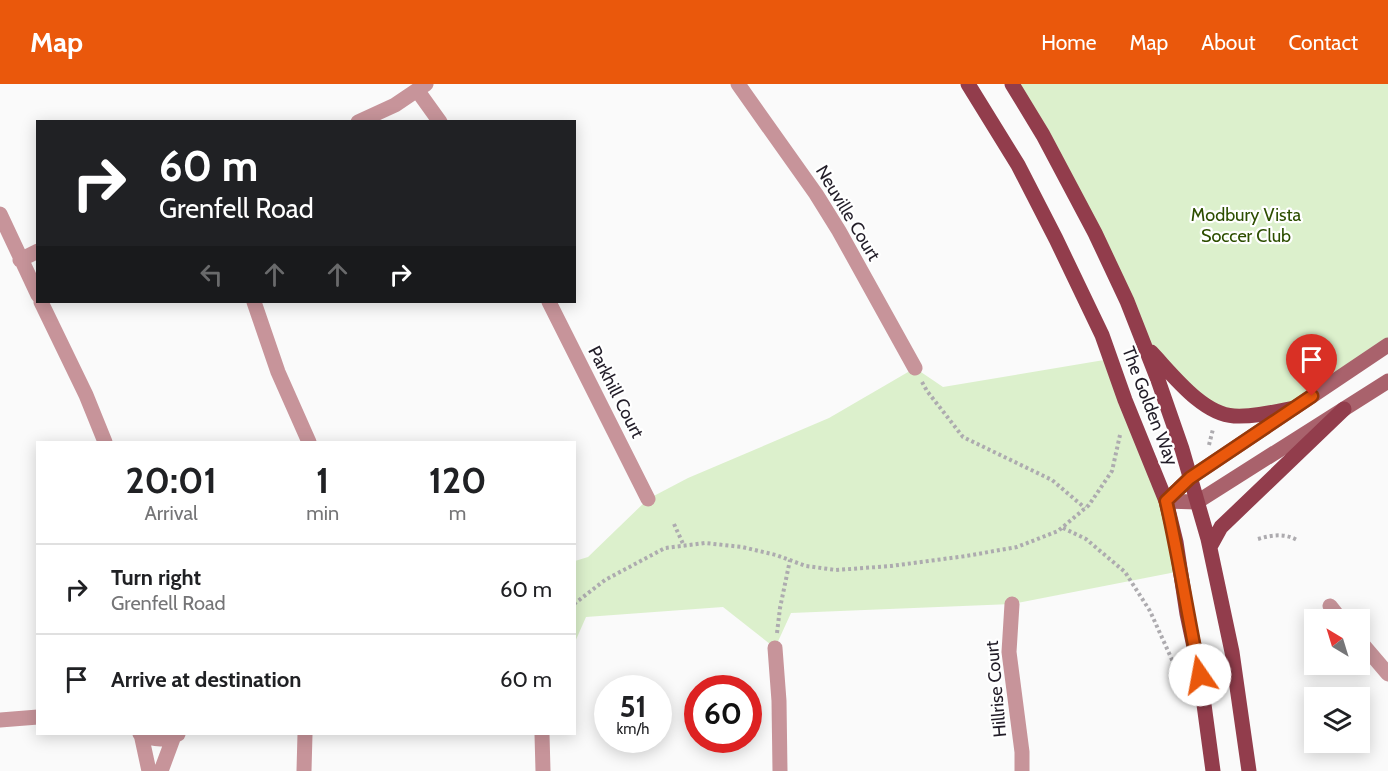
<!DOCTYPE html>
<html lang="en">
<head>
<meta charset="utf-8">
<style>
	:root { --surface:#fff; --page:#f2f2f2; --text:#202124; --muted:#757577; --line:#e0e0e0; --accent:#ea580c }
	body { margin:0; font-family:Cabin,sans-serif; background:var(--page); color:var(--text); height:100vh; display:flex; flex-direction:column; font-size:22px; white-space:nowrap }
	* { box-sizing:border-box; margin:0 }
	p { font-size:20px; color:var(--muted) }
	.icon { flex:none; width:33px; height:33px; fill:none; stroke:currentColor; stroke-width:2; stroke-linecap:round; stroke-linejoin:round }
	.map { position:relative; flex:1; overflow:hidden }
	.side { position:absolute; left:36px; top:357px; width:540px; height:294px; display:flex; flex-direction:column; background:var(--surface); border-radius:0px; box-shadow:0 3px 15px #0003 }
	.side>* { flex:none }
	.top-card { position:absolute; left:36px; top:36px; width:540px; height:183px; border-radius:0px; box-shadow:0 3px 15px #0003; background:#202124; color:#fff; overflow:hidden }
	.needle { width:39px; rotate:322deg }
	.controls { position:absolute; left:1304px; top:525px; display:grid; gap:12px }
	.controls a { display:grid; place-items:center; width:66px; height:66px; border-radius:0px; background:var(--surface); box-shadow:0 3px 15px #0003; font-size:30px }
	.speed { position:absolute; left:594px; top:591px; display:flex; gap:12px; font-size:30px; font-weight:700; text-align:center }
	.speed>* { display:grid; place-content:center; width:78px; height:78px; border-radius:50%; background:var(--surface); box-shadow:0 3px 15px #0003; line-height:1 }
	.speed small { font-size:15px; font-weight:400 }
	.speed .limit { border:9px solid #d22; background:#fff; color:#111 }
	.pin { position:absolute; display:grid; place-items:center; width:51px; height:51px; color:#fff; margin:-62px -26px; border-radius:50% 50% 50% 0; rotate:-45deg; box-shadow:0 0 6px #0007 }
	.pin .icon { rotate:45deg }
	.me { position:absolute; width:66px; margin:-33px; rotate:348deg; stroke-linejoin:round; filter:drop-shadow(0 0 4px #0008) }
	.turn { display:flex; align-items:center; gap:21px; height:126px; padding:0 24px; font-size:27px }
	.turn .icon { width:78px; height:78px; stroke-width:2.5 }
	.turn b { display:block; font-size:42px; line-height:51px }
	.lanes { display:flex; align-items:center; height:57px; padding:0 24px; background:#0003; justify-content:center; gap:30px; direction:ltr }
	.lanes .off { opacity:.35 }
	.eta { display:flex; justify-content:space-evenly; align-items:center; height:102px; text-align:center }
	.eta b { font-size:36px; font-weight:700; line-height:42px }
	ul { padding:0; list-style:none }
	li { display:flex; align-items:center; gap:18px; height:90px; padding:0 24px; border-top:2px solid var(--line) }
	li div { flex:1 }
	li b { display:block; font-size:22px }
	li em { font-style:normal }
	header { display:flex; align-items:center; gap:36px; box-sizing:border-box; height:84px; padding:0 30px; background:var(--accent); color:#fff }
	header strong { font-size:28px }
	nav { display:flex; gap:33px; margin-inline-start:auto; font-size:21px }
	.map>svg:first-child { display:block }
	.green { fill:#dcf0cc }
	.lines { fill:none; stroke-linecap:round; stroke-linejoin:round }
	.path { stroke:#adabaf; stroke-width:4; stroke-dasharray:3 3; stroke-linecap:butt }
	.minor { stroke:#c7949a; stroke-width:15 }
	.secondary { stroke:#a9626c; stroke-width:15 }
	.primary { stroke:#923d4c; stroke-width:15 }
	.route-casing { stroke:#983908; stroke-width:15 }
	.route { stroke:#ea580c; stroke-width:10 }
	.labels { text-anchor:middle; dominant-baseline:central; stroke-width:4.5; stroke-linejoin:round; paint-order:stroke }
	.street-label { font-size:18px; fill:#221d28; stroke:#fff }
	.park-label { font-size:18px; fill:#2d4e00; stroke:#fff }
</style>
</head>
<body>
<header>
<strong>Map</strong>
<nav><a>Home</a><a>Map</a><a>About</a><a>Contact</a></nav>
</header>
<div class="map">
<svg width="1388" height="687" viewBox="0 0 1388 687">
	<rect width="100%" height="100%" fill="#fafafa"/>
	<!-- green -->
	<path class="green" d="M1009 0H1388V261L1294 324 1232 332 1199 316 1141 252Z
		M1110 275 1166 417 1181 487 1012 520 791 529 775 564 723 523 586 533 575 558V477L588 473 648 415 688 394 829 334 915 284 943 303Z"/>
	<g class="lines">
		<!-- path -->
		<path class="path" d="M922 298 927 307 963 353 1052 396 1085 424
			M1209 361 1213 345
			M674 440 684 462
			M1063 444 1086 455 1125 488 1150 527 1173 578
			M1258 455C1272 451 1284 449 1297 456
			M574 520 605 496 665 464 705 459 742 463 776 471 806 482 836 486 891 482 966 472 1017 463 1058 447 1089 421 1112 387 1120 351
			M777 549 780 524 790 476"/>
		<!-- minor -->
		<path class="minor" d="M738 0 816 110 839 147 915 284
			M417 6 440 38
			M358 38 395 21 426 0
			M0 130 38 211
			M20 176 38 167
			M41 218 86 311 105 358
			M254 218 278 288 309 358
			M549 218 648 415
			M1012 520 1009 568 1022 668V687
			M1330 522 1341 536
			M1359 556 1388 590
			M775 564 779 617 780 687
			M0 636 38 633
			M140 650C153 656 166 657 178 650
			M141 650 149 687
			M542 650 543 687
			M161 687 174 652
			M304 687 305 650"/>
		<!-- secondary -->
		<path class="secondary" d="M1166 417 1190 394 1388 261
			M1166 417 1197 418 1388 297"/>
		<!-- primary -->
		<path class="primary" d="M968 0 1018 81 1056 155 1102 251 1125 316 1166 417 1176 458 1187 530 1200 591 1213 687
			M1012 0 1043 51 1095 149 1127 217 1158 296 1182 365 1208 455 1232 568 1249 687
			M1151 268C1172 290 1202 330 1234 332 1254 333 1274 328 1294 324
			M1210 463 1221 443 1344 325"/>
	</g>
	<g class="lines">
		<defs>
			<path id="route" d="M1200 591C1188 533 1179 474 1166 417L1190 394 1312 312"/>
		</defs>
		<!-- route casing -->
		<use href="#route" class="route-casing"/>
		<!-- route -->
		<use href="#route" class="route"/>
	</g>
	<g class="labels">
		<!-- street labels -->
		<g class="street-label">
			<text transform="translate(848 129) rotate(59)">Neuville Court</text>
			<text transform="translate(616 308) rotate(63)">Parkhill Court</text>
			<text transform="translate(1150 322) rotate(69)">The Golden Way</text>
			<text transform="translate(996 605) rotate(-95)">Hillrise Court</text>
		</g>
		<!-- park labels -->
		<g class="park-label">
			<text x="1246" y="131">Modbury Vista<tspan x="1246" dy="21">Soccer Club</tspan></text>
		</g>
	</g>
</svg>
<div class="controls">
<a><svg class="needle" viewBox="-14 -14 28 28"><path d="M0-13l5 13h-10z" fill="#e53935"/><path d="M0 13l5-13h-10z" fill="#757577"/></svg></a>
<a><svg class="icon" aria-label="layers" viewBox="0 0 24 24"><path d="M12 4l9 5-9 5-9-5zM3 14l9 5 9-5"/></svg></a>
</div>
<div class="speed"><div>51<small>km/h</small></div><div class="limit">60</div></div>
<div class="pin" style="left:1312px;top:312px;background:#d93025"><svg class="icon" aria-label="arrive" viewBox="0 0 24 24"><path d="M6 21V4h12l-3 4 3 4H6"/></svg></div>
<svg class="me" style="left:1200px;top:591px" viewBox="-20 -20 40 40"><circle r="19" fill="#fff"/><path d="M0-13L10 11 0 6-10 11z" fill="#ea580c"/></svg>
<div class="top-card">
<div class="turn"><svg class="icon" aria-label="right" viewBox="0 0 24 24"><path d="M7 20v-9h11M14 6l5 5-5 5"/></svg><div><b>60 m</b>Grenfell Road</div></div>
<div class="lanes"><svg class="icon off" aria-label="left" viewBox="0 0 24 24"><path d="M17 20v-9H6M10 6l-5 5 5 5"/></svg><svg class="icon off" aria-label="ahead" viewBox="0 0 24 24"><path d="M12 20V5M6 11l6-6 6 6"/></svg><svg class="icon off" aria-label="ahead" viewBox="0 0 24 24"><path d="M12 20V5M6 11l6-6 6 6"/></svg><svg class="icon" aria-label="right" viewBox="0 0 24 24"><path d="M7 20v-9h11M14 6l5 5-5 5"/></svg></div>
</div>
<section class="side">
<div class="eta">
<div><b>20:01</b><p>Arrival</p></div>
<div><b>1</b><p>min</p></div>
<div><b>120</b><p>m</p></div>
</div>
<ul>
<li><svg class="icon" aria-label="right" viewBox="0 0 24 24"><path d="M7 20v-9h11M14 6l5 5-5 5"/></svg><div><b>Turn right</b><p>Grenfell Road</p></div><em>60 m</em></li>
<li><svg class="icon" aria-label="arrive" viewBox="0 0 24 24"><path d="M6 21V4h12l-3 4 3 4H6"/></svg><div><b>Arrive at destination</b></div><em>60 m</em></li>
</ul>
</section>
</div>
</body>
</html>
